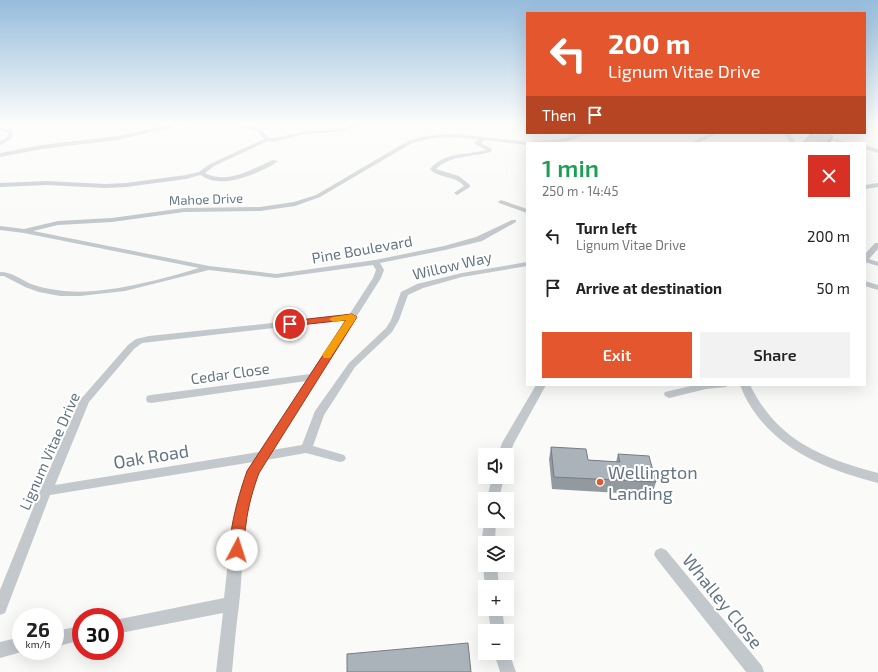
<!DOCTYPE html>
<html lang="en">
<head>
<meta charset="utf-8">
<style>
	:root { --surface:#fff; --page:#f2f2f2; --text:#222; --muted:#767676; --accent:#e4572e }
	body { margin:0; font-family:"Exo 2",sans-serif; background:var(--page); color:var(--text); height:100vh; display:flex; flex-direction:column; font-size:15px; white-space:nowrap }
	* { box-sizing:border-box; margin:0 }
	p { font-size:13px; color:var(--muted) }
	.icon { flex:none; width:22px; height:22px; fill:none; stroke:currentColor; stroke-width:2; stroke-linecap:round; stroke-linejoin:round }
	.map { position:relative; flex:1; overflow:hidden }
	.panel { position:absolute; left:526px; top:142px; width:340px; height:244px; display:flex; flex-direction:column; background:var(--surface); border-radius:0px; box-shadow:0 4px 16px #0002 }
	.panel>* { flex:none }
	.top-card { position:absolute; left:526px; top:12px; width:340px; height:122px; border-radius:0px; box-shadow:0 4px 16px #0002; background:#e4572e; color:#fff; overflow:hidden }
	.controls { position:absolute; left:478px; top:448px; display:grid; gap:8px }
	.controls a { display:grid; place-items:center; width:36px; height:36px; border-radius:0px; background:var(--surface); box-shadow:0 4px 16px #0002; font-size:20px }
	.speed { position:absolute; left:12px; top:608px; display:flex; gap:8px; font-size:20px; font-weight:700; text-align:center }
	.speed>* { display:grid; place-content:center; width:52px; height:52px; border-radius:50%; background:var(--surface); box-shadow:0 4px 16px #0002; line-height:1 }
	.speed small { font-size:10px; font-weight:400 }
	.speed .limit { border:6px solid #d22; background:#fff; color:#111 }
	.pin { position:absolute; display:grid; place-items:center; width:34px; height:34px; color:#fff; margin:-17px; border:2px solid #fff; border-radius:50%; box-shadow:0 1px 4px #0007 }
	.me { position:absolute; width:44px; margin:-22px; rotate:5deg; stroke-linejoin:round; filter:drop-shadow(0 0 3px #0008) }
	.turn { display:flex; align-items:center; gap:14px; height:84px; padding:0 16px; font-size:18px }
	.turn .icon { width:52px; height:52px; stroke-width:2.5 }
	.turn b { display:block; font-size:28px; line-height:34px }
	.then { display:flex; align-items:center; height:38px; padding:0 16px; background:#0003; gap:8px; font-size:15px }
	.round { display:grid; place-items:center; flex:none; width:42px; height:42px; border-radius:0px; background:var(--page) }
	.head { display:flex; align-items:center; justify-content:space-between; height:68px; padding:0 16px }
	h1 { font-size:24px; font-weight:600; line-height:30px; color:#1e9e55 }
	.action { display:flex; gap:8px; margin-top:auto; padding:8px 16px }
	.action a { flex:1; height:46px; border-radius:0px; background:var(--accent); color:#fff; font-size:16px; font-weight:600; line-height:46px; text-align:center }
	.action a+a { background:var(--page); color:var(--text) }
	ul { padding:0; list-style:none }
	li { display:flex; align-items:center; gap:12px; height:52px; padding:0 16px }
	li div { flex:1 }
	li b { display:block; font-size:15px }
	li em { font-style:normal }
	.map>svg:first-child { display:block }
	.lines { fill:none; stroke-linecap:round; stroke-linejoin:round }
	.street { fill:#c3c8cc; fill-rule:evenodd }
	.wall { fill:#929a9f }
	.shaded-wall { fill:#777d82 }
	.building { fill:#aab3b9; stroke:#777d82 }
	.route { fill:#e4572e; stroke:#94391e }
	.slow { fill:#f59e0b }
	.poi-dot { fill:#e4572e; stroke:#fff; stroke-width:1.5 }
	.labels { text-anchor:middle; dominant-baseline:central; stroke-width:4; stroke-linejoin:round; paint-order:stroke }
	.far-street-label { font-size:13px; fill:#657683; stroke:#fff }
	.street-label { font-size:15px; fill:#657683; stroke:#fff }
	.near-street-label { font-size:18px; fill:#657683; stroke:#fff }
	.near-poi-label { font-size:18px; fill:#657683; stroke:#fff; text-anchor:start }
</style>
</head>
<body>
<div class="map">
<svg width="878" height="672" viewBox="0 0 878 672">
	<rect width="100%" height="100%" fill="#fafaf8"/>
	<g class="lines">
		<!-- street -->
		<path class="street" d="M181 123H190L117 140 42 149 0 157V153L42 145 117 136Z
			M250 123H256L249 127 262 130 269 138H274L304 132 343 129 356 123H362L344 131 304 134 274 142 268 141 214 166 205 173C227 185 252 169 273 160L278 161C265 171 234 183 218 181 211 181 206 178 200 175L186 179 126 187 105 188 47 185 0 187V183L47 181 105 184 126 183 186 175 199 172 210 164 264 139 258 132 242 127Z
			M0 128 12 130 13 133 11 139 0 145V141L7 137 9 133 0 130Z
			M583 133H590L562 143H527V145L485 140 481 143 492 149 491 152C473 157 450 155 436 169L459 176 470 185V187L457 195 454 193 464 186C455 175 439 179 430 169 444 152 467 155 486 150L475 144V142L479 140C455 136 435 136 412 143L320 197 295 206 260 211 184 212 112 222 58 225 33 231 209 266 276 274 375 260 444 246 476 237 512 220H516V222L482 241 445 250 380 263 384 270 381 278 272 450 302 445 315 411 349 363 386 328 391 320 401 292 417 284 462 273 527 262V266L462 277 423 288 408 295 399 320 392 332 355 367 324 415 313 446 344 455 346 458 344 461 340 462 306 453 266 460C239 503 245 557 239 605 236 627 234 650 232 672H216L223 613 115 634V620L224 598C229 559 231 495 253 462L50 495 5 613 0 615V590L40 491 80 400 128 345 136 339 149 336 349 315 373 278 376 270 373 265 276 278 209 270 125 291 80 296H60L39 292 25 287 4 276H0V272C12 272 20 279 31 284 39 287 48 289 57 290 99 297 159 280 199 268L24 233 0 230V226L24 229 58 221 112 218 184 208 260 207 294 202 316 195 408 141 426 136 455 134 528 142 562 139ZM345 320 310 374 151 395 147 396 146 399 147 402 151 403 306 381 259 452 55 485 89 402 134 349 142 343Z
			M712 133H718L697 143H690Z
			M785 133H789L796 143H790Z
			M805 133H813L851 143H842Z
			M865 145 878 149V153L865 149Z
			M878 183V187L865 189V185Z
			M501 200 527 209V213L499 203 498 202Z
			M875 243H878V249L869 259 878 262V266L865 262V254Z
			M865 281 878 285V290L865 286Z
			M536 385H546L514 443 508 458 507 455H498L502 443Z
			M695 385H727L726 387 706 389 669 398 665 396 664 394 665 392Z
			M740 385H750C777 440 821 458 878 473V483C829 470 780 452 751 407 746 400 743 392 740 385Z
			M492 477H504L499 499H487Z
			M485 518V521H496L495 543H485V548L481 543Z
			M661 548 666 550 762 666 764 672H746L656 558 654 554 656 550Z
			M485 561V565H497L499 587H485L483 565Z
			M488 609H502L505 631H491Z
			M81 626V640L55 647V631Z
			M21 637V651H25L0 658V642Z
			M507 647 516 672H500L494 653H507Z"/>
	</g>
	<!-- wall -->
	<path class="wall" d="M865 123 869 126 867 131H865Z
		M551 447 588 460 616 462 618 454 656 482 652 495 552 489 549 459Z"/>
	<!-- shaded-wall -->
	<path class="shaded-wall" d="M833 136 830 143H826Z"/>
	<!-- building -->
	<path class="building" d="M865 123H869V126L865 125Z
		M812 133H821L833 136 826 143H802Z
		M551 447 586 449 588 460 620 462 618 454 649 456 656 482 554 477Z
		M468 643 471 672H347V654Z"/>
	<!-- sky -->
	<linearGradient id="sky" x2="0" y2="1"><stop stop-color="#96bcdc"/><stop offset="0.57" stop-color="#fdfdfc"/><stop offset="1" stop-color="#fdfdfc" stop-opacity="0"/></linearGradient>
	<rect width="878" height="217" fill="url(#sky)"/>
	<!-- route -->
	<path class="route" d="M352 314 357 317 259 473C253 489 248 507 246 524 244 534 246 545 242 555L237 556 232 555C225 539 241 488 247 471L346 320 290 326 285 324 290 321Z"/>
	<!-- slow -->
	<path class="slow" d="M352 314 357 317 330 358H324L322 355 346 320 333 322 329 319 333 317Z"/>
	<!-- markers -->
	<circle class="poi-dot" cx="600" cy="482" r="4"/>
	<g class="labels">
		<!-- far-street labels -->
		<g class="far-street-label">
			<text transform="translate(206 199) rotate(-2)">Mahoe Drive</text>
		</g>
		<!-- street labels -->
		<g class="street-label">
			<text transform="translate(362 249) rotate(-10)">Pine Boulevard</text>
			<text transform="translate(452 265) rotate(-13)">Willow Way</text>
			<text transform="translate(230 373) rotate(-8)">Cedar Close</text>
			<text transform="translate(49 451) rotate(-66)">Lignum Vitae Drive</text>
		</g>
		<!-- near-street labels -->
		<g class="near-street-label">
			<text transform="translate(151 456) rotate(-9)">Oak Road</text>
			<text transform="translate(723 601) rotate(51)">Whalley Close</text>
		</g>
		<!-- near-poi labels -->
		<g class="near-poi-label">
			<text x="608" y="472">Wellington<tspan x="608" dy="21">Landing</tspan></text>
		</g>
	</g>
</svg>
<div class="controls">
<a><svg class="icon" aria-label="sound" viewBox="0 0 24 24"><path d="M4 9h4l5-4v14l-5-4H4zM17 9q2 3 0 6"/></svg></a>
<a><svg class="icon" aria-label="search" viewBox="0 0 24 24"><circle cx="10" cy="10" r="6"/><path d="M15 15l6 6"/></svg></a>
<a><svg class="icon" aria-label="layers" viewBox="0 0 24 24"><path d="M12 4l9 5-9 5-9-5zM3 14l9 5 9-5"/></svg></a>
<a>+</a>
<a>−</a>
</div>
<div class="speed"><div>26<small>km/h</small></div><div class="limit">30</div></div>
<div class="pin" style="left:290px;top:324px;background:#d93025"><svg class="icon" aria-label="arrive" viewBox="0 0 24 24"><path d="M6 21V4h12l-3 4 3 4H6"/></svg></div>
<svg class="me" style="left:237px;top:550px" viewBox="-20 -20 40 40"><circle r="19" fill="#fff"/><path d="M0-13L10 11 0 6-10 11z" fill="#e4572e"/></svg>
<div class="top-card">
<div class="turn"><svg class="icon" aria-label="left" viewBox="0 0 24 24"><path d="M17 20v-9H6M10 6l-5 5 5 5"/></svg><div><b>200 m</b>Lignum Vitae Drive</div></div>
<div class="then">Then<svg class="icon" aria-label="arrive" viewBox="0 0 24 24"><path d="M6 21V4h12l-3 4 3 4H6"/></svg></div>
</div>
<section class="panel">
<div class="head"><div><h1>1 min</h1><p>250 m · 14:45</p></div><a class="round" style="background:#d93025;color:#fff"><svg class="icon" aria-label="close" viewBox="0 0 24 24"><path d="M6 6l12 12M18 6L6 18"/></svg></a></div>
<ul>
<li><svg class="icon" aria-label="left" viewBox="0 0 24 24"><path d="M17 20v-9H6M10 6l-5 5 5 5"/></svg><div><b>Turn left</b><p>Lignum Vitae Drive</p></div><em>200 m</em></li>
<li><svg class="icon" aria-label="arrive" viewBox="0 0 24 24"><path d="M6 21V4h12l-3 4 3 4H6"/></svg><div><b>Arrive at destination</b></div><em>50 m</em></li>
</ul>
<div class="action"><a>Exit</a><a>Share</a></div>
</section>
</div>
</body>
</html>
